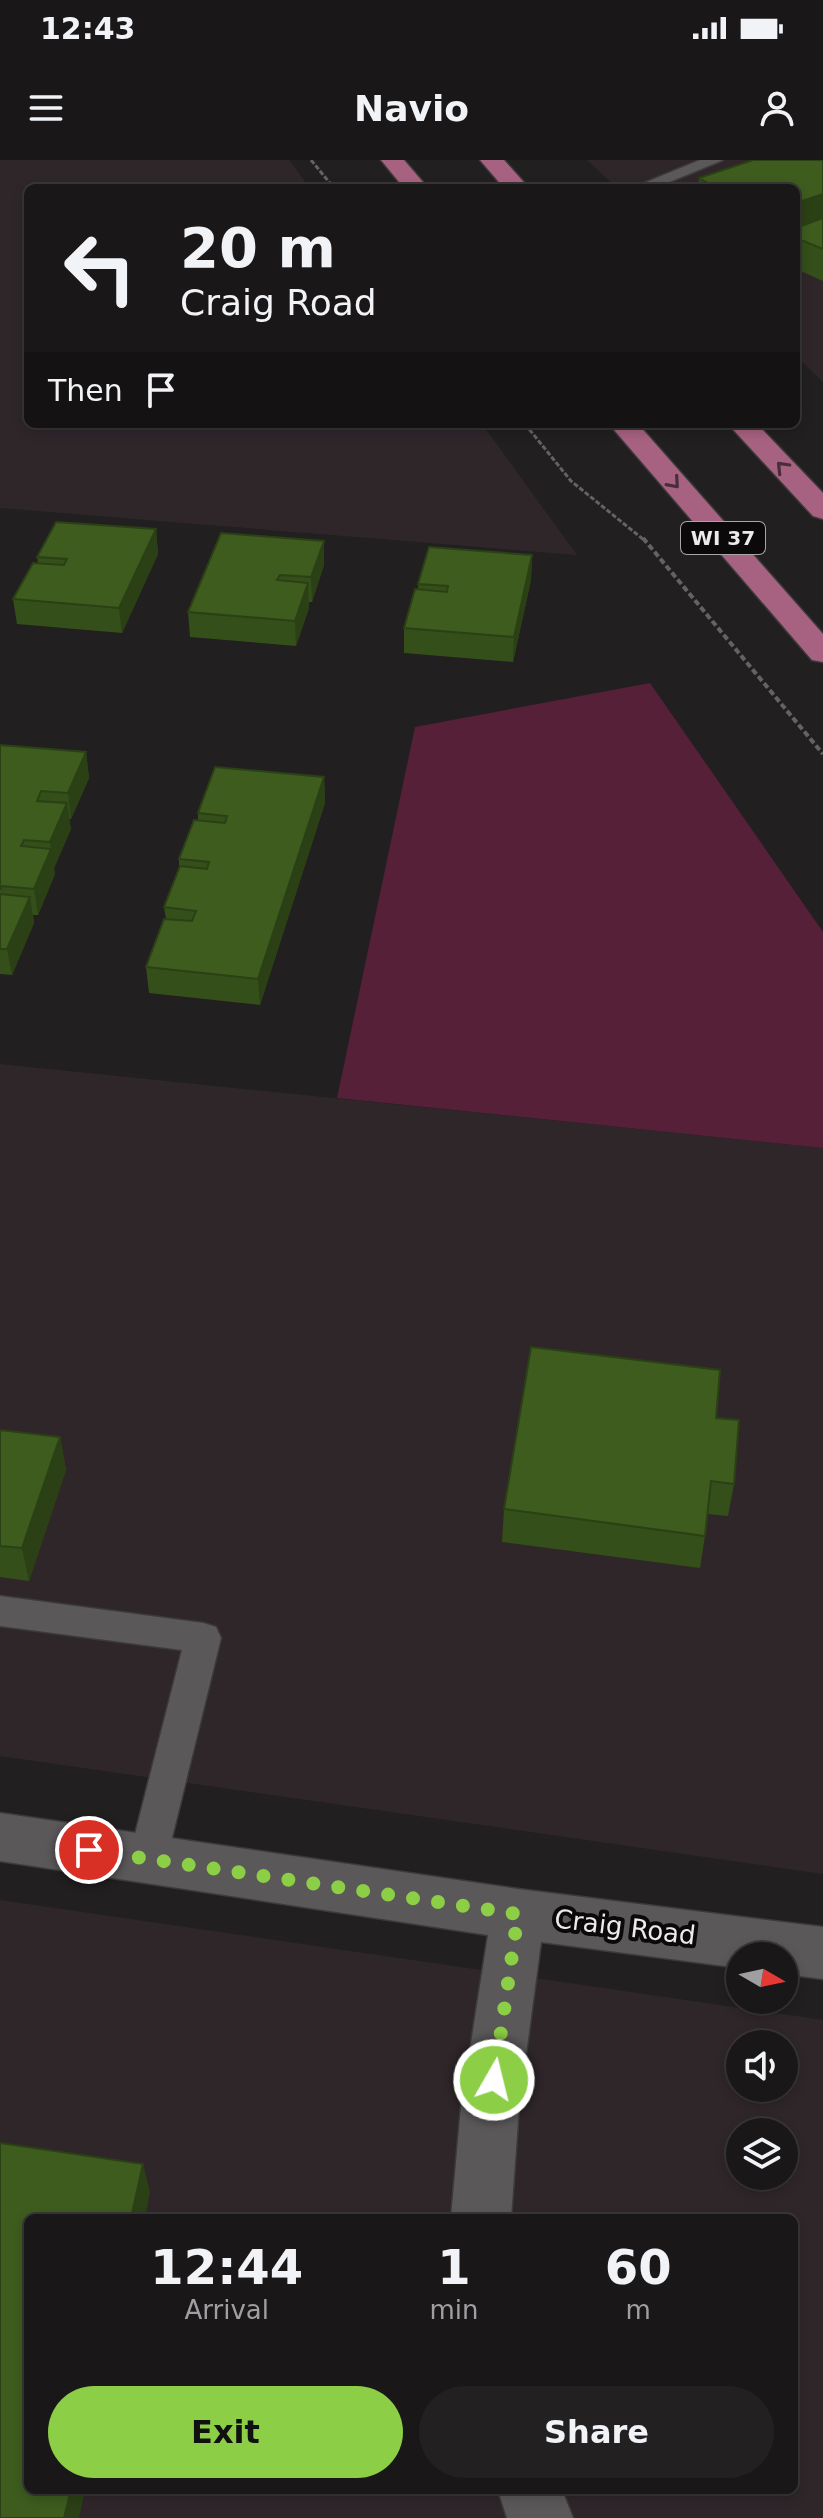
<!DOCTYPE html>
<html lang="en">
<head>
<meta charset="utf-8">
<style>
	:root { --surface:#1a1718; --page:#232021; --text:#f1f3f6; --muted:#9f9fa2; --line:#383637; --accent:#8cce45 }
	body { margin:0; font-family:"DejaVu Sans",sans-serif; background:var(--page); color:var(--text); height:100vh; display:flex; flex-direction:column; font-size:30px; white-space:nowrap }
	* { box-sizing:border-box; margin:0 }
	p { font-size:26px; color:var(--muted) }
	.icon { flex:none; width:44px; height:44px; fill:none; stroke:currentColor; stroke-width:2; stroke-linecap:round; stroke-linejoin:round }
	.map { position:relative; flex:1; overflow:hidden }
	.drawer { position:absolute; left:24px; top:2054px; width:774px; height:280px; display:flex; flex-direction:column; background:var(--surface); border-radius:12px; box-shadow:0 4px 12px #0003,0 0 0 2px var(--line) }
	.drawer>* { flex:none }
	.top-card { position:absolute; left:24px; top:24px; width:776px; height:244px; border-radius:12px; box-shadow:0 4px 12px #0003,0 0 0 2px var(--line); background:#1a1718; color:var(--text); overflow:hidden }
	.needle { width:52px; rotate:99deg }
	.buttons { position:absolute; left:726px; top:1782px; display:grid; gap:16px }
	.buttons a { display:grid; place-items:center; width:72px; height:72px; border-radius:50%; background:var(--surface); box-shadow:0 4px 12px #0003,0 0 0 2px var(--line); font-size:40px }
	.pin { position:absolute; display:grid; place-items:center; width:68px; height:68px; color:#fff; margin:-34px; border:4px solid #fff; border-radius:50%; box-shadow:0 2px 8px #0007 }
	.me { position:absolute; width:88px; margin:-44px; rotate:8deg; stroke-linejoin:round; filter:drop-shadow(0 0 6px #0008) }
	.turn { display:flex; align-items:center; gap:28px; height:168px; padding:0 24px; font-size:36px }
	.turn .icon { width:104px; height:104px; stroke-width:2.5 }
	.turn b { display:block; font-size:56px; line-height:68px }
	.then { display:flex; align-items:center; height:76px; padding:0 24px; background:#0003; gap:16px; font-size:30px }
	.eta { display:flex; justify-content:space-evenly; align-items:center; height:136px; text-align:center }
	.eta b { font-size:48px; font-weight:700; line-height:56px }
	.primary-button { display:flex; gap:16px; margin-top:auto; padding:16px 24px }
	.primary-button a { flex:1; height:92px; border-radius:48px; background:var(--accent); color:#111; font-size:32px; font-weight:700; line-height:92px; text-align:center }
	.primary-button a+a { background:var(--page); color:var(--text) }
	.status { display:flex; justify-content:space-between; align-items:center; height:56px; padding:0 40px; background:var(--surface); direction:ltr }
	.status svg { height:22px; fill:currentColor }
	header { display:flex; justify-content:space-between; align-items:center; height:104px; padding:0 24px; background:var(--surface); font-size:36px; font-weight:700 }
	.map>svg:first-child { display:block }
	.built { fill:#2f262a; fill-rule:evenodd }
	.green { fill:#552038 }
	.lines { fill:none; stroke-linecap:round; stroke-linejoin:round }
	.service-casing { stroke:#3c3a3b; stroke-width:3 }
	.tertiary-casing { stroke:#3c3a3b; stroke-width:3 }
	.primary-casing { stroke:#3c3a3b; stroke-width:3 }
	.path-far1 { stroke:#656263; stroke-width:3; stroke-dasharray:5 2; stroke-linecap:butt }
	.path { stroke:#656263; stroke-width:4; stroke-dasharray:6 3; stroke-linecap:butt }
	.service { fill:#5b5859; fill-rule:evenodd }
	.tertiary { fill:#5b5859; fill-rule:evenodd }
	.primary { fill:#a86281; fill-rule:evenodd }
	.wall { fill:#344f1a }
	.shaded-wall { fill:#2b4015 }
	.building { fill:#3d5c1e; stroke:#2b4015; stroke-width:2 }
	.oneway { stroke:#4a2d3a }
	.route { stroke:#8cce45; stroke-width:14; stroke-dasharray:0 25.2 }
	.labels { text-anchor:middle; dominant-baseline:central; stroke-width:8; stroke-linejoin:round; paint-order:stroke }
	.shield { fill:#0b090a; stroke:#a8a6a7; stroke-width:2 }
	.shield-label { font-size:20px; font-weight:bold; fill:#eceaea }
	.near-street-label { font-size:26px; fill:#eceaea; stroke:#0b090a }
</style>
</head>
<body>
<div class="status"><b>12:43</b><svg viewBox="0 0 49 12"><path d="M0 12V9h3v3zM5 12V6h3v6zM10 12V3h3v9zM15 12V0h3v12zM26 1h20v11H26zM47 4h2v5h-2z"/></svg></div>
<header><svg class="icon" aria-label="menu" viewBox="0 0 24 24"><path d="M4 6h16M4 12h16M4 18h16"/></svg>Navio<svg class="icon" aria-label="person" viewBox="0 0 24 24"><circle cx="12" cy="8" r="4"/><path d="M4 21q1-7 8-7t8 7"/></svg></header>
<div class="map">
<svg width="823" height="2358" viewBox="0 0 823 2358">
	<rect width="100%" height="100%" fill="#221f20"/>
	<!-- built -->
	<path class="built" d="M0 0H289L310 28H28V264H482L577 395 0 348Z
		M587 0H823V222L796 196V28H617Z
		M0 904 823 988V1714L0 1596Z
		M0 1740 823 1860V2358H0ZM740 1884H784V1928H740ZM740 1972H784V2016H740ZM28 2058H794V2330H28Z"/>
	<!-- green -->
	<path class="green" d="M650 523 823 772V988L337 938 415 567Z"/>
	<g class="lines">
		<defs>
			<path id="service" d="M700 0H723L655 28H632Z
				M0 1436 203 1463 216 1467 221 1478 167 1698 162 1711 148 1716 134 1711 129 1698 182 1490 0 1466Z"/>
			<path id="tertiary" d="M0 1653 518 1729 823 1767V1819L784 1814V1796H740V1808L541 1782 519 1947 511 2058H451L461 1947 488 1775 0 1701Z
				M498 2330H562L573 2358H507Z"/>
			<path id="primary" d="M381 0H404L428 28H404Z
				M480 0H504L529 28H504Z
				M609 264H638L823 474V502L812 500Z
				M728 264H757L823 333V359L813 356Z"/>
		</defs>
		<!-- service casing -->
		<use href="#service" class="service-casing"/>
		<!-- tertiary casing -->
		<use href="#tertiary" class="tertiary-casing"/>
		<!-- primary casing -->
		<use href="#primary" class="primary-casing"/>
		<!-- path-far1 -->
		<path class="path-far1" d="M311 0 334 28
			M525 264 571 321 644 380"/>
		<!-- path -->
		<path class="path" d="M643 378 823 594"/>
		<!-- service -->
		<use href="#service" class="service"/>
		<!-- tertiary -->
		<use href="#tertiary" class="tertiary"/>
		<!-- primary -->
		<use href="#primary" class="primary"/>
	</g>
	<!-- wall -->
	<path class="wall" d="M823 0V121L796 109V28H698L699 18Z
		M156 369 158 394 122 473 17 464 13 439 38 403 37 397Z
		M324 381V405L312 442H309V448L296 486 190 477 188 452Z
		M532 395 531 420 513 502 404 493V468L418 430V424Z
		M0 585 86 592 89 618 71 659H69L71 669 54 708 55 714 38 755H33L34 763 12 815 0 814Z
		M324 617 325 643 260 845 149 833 146 807 166 759 164 747 179 708V699L198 660V653Z
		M716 1258 734 1324 728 1356 708 1354 705 1376 700 1408 502 1382 504 1349Z
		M0 1270 60 1277 66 1310 29 1421 0 1417Z"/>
	<!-- shaded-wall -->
	<path class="shaded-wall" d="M823 34V61L796 71V43Z
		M156 369 158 394 122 473 119 448Z
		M324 381V405L312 442 311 417Z
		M532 395 531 420 513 502 514 477Z
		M308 423 309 448 296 486 295 461Z
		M86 592 89 618 71 659 68 633Z
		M324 617 325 643 260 845 258 819Z
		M67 643 71 669 54 708 55 714 38 755 34 729 51 689 50 682Z
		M30 737 34 763 12 815 7 789Z
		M60 1277 66 1310 29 1421 22 1388Z
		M143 2004 150 2032 145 2058H131Z
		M71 2330H85L79 2358H64Z"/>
	<!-- building -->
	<path class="building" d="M753 0H823V34L796 43V28H717L699 18Z
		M823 58V89L796 78V68Z
		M56 362 156 369 119 448 13 439 33 403 64 405 67 399 37 397Z
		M221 373 324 381 311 417 280 415 277 420 308 423 295 461 188 452Z
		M429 387 532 395 514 477 404 468 415 429 447 432 448 426 418 424Z
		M0 585 86 592 68 633 41 631 37 641 67 643 50 682 24 680 21 686 51 689 34 729 2 726 0 730Z
		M215 607 324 617 258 819 146 807 164 759 192 761 196 751 164 747 180 706 207 709 209 702 179 699 194 660 225 663 227 656 198 653Z
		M0 734 30 737 7 789H0Z
		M531 1187 720 1210 716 1258 739 1260 734 1324 711 1321 705 1376 504 1349Z
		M0 1270 60 1277 22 1388 0 1386Z
		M0 1983 143 2004 131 2058H28V2330H71L64 2358H0Z"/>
	<!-- one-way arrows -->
	<defs><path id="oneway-chevron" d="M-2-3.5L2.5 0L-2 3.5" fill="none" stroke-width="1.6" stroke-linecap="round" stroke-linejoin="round" transform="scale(2)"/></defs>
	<g class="oneway">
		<use href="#oneway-chevron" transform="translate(782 307) rotate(-134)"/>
		<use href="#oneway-chevron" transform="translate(674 323) rotate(49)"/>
	</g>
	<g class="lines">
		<!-- route -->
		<path class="route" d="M89 1690 518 1754 494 1920"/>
	</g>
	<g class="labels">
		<!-- shield labels -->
		<rect class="shield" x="681" y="362" width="84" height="32" rx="6"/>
		<g class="shield-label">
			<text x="723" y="378">WI 37</text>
		</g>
		<!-- near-street labels -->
		<g class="near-street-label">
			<text transform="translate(625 1767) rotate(7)">Craig Road</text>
		</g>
	</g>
</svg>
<div class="buttons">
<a><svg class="needle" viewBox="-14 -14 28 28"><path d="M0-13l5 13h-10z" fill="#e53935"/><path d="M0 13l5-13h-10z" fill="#9f9fa2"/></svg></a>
<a><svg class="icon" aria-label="sound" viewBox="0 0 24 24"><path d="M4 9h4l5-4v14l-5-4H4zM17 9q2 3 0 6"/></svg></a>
<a><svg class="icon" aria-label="layers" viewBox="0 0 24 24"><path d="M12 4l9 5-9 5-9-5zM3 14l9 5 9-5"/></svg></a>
</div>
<div class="pin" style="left:89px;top:1690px;background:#d93025"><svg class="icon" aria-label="arrive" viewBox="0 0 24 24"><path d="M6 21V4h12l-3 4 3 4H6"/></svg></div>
<svg class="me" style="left:494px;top:1920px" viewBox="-20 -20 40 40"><circle r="17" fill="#8cce45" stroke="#fff" stroke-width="3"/><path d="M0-11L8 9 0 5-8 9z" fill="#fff"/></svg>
<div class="top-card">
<div class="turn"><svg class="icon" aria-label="left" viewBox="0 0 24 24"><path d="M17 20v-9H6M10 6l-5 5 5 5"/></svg><div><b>20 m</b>Craig Road</div></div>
<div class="then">Then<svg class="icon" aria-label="arrive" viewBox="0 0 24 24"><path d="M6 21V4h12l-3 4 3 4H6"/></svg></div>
</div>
<section class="drawer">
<div class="eta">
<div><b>12:44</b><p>Arrival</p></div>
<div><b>1</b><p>min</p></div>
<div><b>60</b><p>m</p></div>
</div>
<div class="primary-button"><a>Exit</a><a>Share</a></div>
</section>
</div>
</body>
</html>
